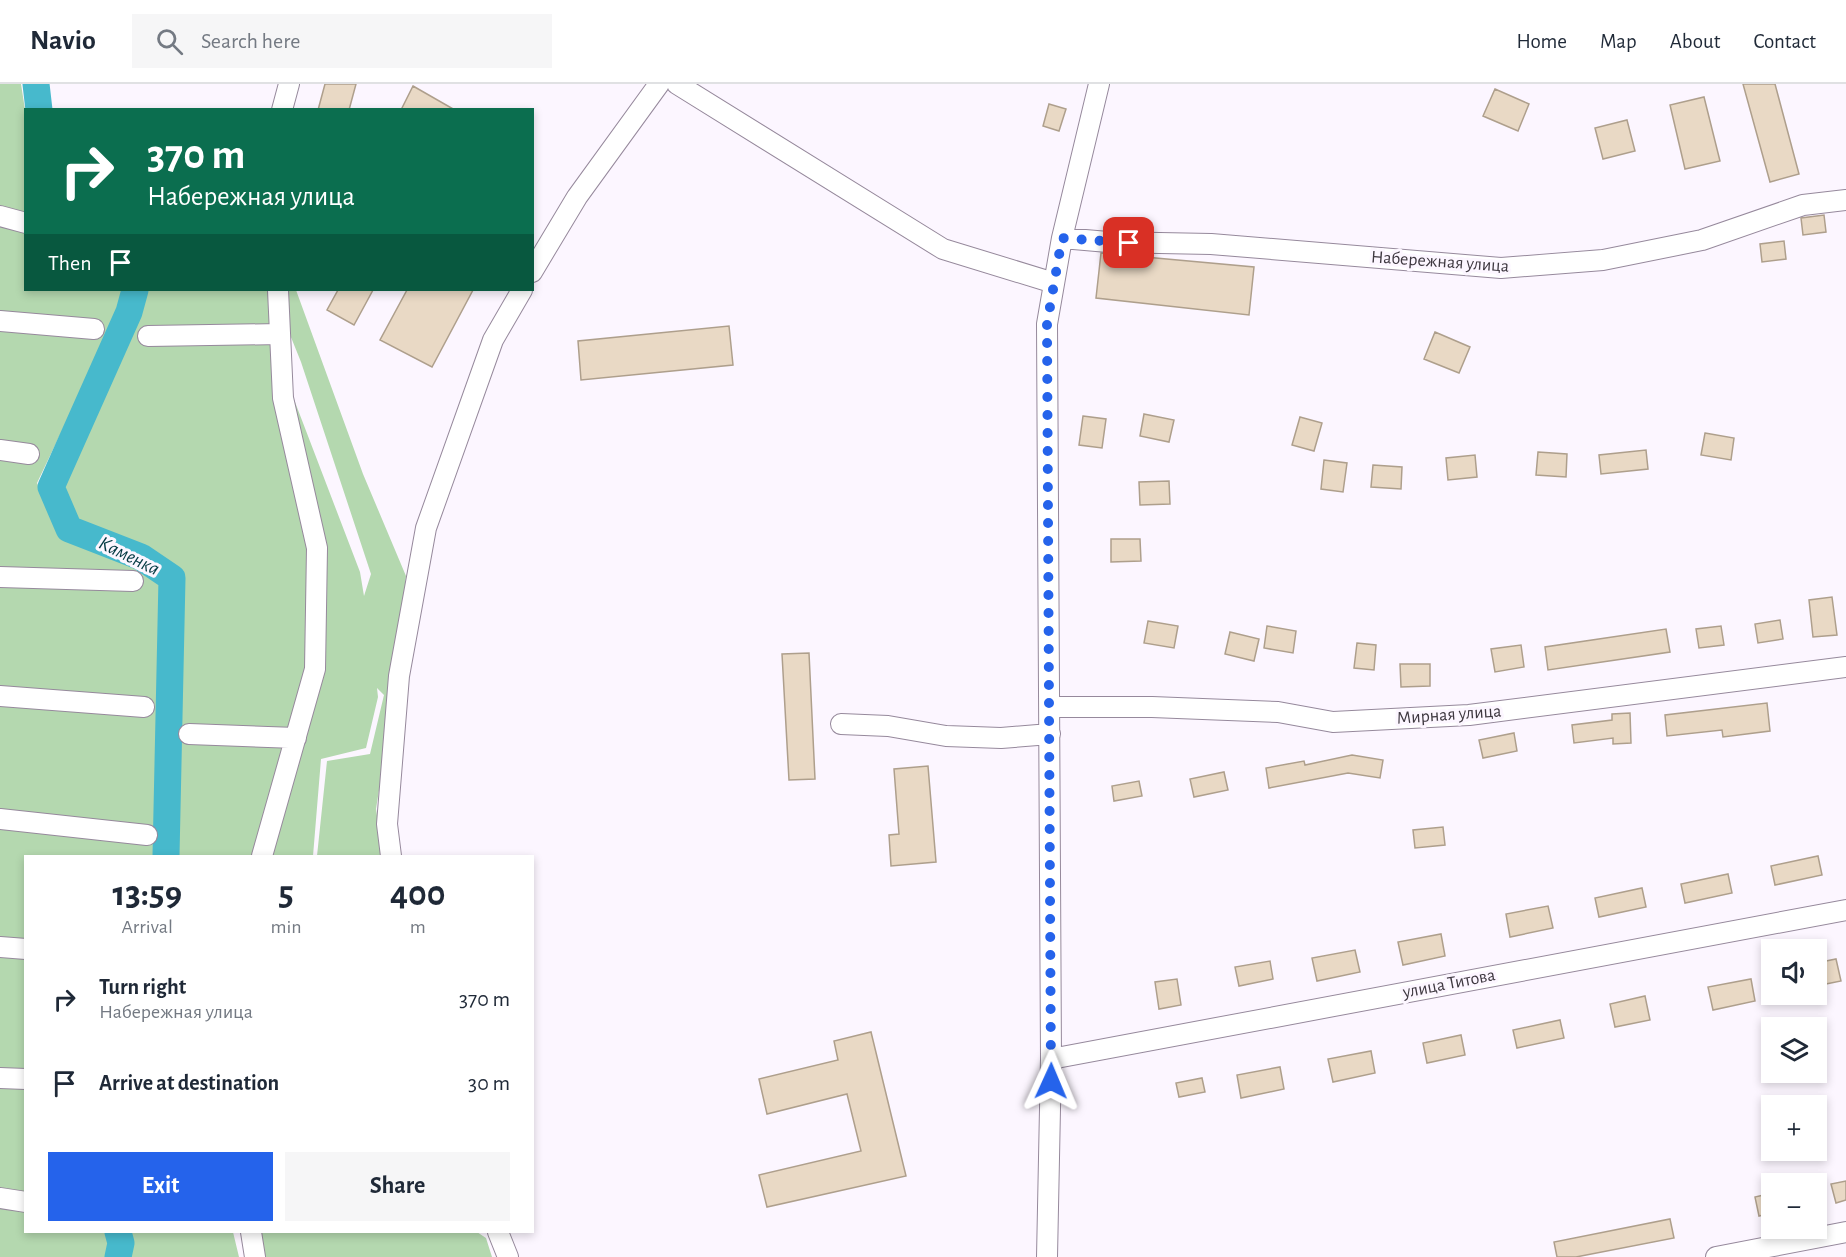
<!DOCTYPE html>
<html lang="en">
<head>
<meta charset="utf-8">
<style>
	:root { --surface:#fff; --page:#f6f6f7; --text:#1f2937; --muted:#747a83; --line:#e0e1e3; --accent:#2563eb }
	body { margin:0; font-family:"Alegreya Sans",sans-serif; background:var(--page); color:var(--text); height:100vh; display:flex; flex-direction:column; font-size:22px; white-space:nowrap }
	* { box-sizing:border-box; margin:0 }
	p { font-size:20px; color:var(--muted) }
	.icon { flex:none; width:33px; height:33px; fill:none; stroke:currentColor; stroke-width:2; stroke-linecap:round; stroke-linejoin:round }
	.map { position:relative; flex:1; overflow:hidden }
	.sheet { position:absolute; left:24px; top:771px; width:510px; height:378px; display:flex; flex-direction:column; background:var(--surface); border-radius:0px; box-shadow:0 3px 9px #0003 }
	.sheet>* { flex:none }
	.hud { position:absolute; left:24px; top:24px; width:510px; height:183px; border-radius:0px; box-shadow:0 3px 9px #0003; background:#0b6e4f; color:#fff; overflow:hidden }
	.buttons { position:absolute; left:1761px; top:855px; display:grid; gap:12px }
	.buttons a { display:grid; place-items:center; width:66px; height:66px; border-radius:0px; background:var(--surface); box-shadow:0 3px 9px #0003; font-size:30px }
	.pin { position:absolute; display:grid; place-items:center; width:51px; height:51px; color:#fff; margin:-26px; border-radius:12px; box-shadow:0 3px 9px #0006 }
	.me { position:absolute; width:66px; margin:-33px; rotate:1deg; stroke-linejoin:round; filter:drop-shadow(0 0 4px #0008) }
	.turn { display:flex; align-items:center; gap:21px; height:126px; padding:0 24px; font-size:27px }
	.turn .icon { width:78px; height:78px; stroke-width:2.5 }
	.turn b { display:block; font-size:42px; line-height:51px }
	.then { display:flex; align-items:center; height:57px; padding:0 24px; background:#0003; gap:12px; font-size:22px }
	.eta { display:flex; justify-content:space-evenly; align-items:center; height:102px; text-align:center }
	.eta b { font-size:36px; font-weight:700; line-height:42px }
	.action { display:flex; gap:12px; margin-top:auto; padding:12px 24px }
	.action a { flex:1; height:69px; border-radius:0px; background:var(--accent); color:#fff; font-size:24px; font-weight:700; line-height:69px; text-align:center }
	.action a+a { background:var(--page); color:var(--text) }
	ul { padding:0; list-style:none }
	li { display:flex; align-items:center; gap:18px; height:84px; padding:0 24px }
	li div { flex:1 }
	li b { display:block; font-size:22px }
	li em { font-style:normal }
	header { display:flex; align-items:center; gap:36px; box-sizing:border-box; height:84px; padding:0 30px; background:var(--surface); border-bottom:2px solid var(--line) }
	header strong { font-size:28px }
	nav { display:flex; gap:33px; margin-inline-start:auto; font-size:21px }
	.search { width:420px; height:54px; background:var(--page); display:flex; align-items:center; gap:15px; box-sizing:border-box; padding:0 21px; border-radius:0px; color:var(--muted); font-size:22px }
	.map>svg:first-child { display:block }
	.green { fill:#b4d8af; fill-rule:evenodd }
	.lines { fill:none; stroke-linecap:round; stroke-linejoin:round }
	.river { stroke:#47b9cc; stroke-width:27 }
	.building { fill:#e9d9c5; stroke:#ae9f8c; stroke-width:1.5 }
	.minor-casing { stroke:#96899c; stroke-width:22 }
	.minor { stroke:#fff; stroke-width:20 }
	.route { stroke:#2563eb; stroke-width:10; stroke-dasharray:0 18 }
	.labels { text-anchor:middle; dominant-baseline:central; stroke-width:6; stroke-linejoin:round; paint-order:stroke }
	.street-label { font-size:18px; fill:#3e3840; stroke:#fcf6ff }
	.water-label { font-size:20px; font-style:italic; fill:#033942; stroke:#fcf6ff }
</style>
</head>
<body>
<header>
<strong>Navio</strong>
<div class="search"><svg class="icon" aria-label="search" viewBox="0 0 24 24"><circle cx="10" cy="10" r="6"/><path d="M15 15l6 6"/></svg>Search here</div>
<nav><a>Home</a><a>Map</a><a>About</a><a>Contact</a></nav>
</header>
<div class="map">
<svg width="1846" height="1173" viewBox="0 0 1846 1173">
	<rect width="100%" height="100%" fill="#fcf6ff"/>
	<!-- green -->
	<path class="green" d="M0 0H21L26 32V206H123L120 225 37 399 61 454 137 482 163 498 157 772H26V1148H113L116 1157 112 1173H0Z
		M144 206H296L363 390 406 492 396 599 376 725 383 772H317L327 677 370 670 384 611 377 604 378 613 366 664 321 675 313 772H173L178 493 148 466 77 438 61 401 140 225ZM280 226 301 278 371 490 364 512 360 488 269 250 270 228Z
		M125 1148H233L239 1173H127L129 1163Z
		M243 1148H477L486 1154 492 1173H250Z"/>
	<g class="lines">
		<!-- river -->
		<path class="river" d="M36 0 39 26
			M135 206 129 228 51 403 69 445 141 473 172 494 166 772
			M118 1173 121 1159 118 1148"/>
	</g>
	<!-- building -->
	<path class="building" d="M325 0H356L349 26H318Z
		M1743 0H1775L1799 90 1770 98Z
		M413 2 455 26H401Z
		M1495 5 1529 20 1518 47 1483 32Z
		M1704 13 1720 77 1685 85 1670 21Z
		M1049 20 1066 25 1059 47 1043 42Z
		M1627 36 1635 67 1603 75 1595 44Z
		M1824 131 1826 148 1803 151 1801 134Z
		M1784 157 1786 175 1762 178 1760 160Z
		M1101 169 1254 183 1249 231 1096 214Z
		M338 206H373L354 241 327 226Z
		M407 206H473L432 283 380 256Z
		M729 242 733 281 581 296 578 257Z
		M1435 248 1470 263 1459 289 1424 275Z
		M1144 330 1174 336 1169 358 1140 352Z
		M1083 332 1106 335 1102 364 1079 361Z
		M1300 333 1322 339 1314 367 1292 361Z
		M1705 349 1734 354 1731 376 1701 371Z
		M1646 366 1648 385 1601 390 1599 371Z
		M1538 368 1567 370 1566 393 1536 391Z
		M1475 371 1477 393 1448 396 1446 374Z
		M1324 376 1347 379 1343 408 1321 405Z
		M1373 381 1402 383 1401 405 1371 403Z
		M1169 397 1170 420 1140 421 1139 398Z
		M1111 455H1140L1141 477 1111 478Z
		M1832 513 1837 551 1813 553 1809 516Z
		M1780 536 1783 555 1758 559 1755 540Z
		M1148 537 1178 542 1174 564 1144 559Z
		M1267 542 1296 547 1293 569 1264 564Z
		M1721 542 1724 561 1699 564 1696 545Z
		M1666 545 1670 568 1548 586 1545 563Z
		M1230 548 1259 555 1254 577 1225 570Z
		M1357 559 1376 561 1374 586 1354 584Z
		M1521 561 1524 583 1495 588 1491 565Z
		M809 569 815 695 789 696 782 570Z
		M1400 580H1430V602L1401 603Z
		M1767 619 1770 647 1723 653 1722 646 1667 652 1665 631Z
		M1630 629 1631 659 1613 660V654L1574 659 1572 641 1612 636V630Z
		M1514 649 1517 667 1483 674 1479 656Z
		M1352 671 1383 676 1380 694 1348 689 1269 704 1266 684 1304 677 1305 681Z
		M928 682 936 778 891 782 889 751 899 750 894 685Z
		M1224 688 1228 706 1194 713 1190 695Z
		M1139 697 1142 712 1114 717 1112 702Z
		M1443 743 1445 761 1415 764 1413 746Z
		M1818 772 1822 791 1775 801 1771 782Z
		M1728 790 1732 809 1685 819 1681 800Z
		M1642 804 1646 823 1599 833 1595 814Z
		M1548 822 1553 844 1510 853 1506 830Z
		M1441 850 1445 872 1403 881 1398 858Z
		M1355 866 1360 888 1317 897 1312 874Z
		M1836 875 1841 897 1816 902V879Z
		M1270 877 1273 895 1239 902 1235 883Z
		M1177 895 1181 921 1159 925 1155 898Z
		M1751 895 1755 917 1713 926 1708 903Z
		M1645 912 1650 936 1615 943 1610 920Z
		M1560 936 1564 954 1517 964 1513 946Z
		M871 948 906 1092 767 1123 759 1091 861 1067 847 1010 767 1030 759 995 838 976 834 957Z
		M1461 951 1465 971 1427 979 1423 959Z
		M1371 967 1375 989 1333 998 1328 975Z
		M1280 983 1284 1005 1241 1014 1237 991Z
		M1202 994 1205 1008 1179 1013 1176 999Z
		M1846 1097V1116L1836 1119 1831 1100Z
		M1772 1109V1129L1759 1132 1755 1113Z
		M1670 1135 1674 1154 1576 1173H1557L1554 1158Z"/>
	<g class="lines">
		<defs>
			<path id="minor" d="M677 0 943 165 1054 199
				M282 26 289 0
				M0 132 26 139
				M1062 154 1108 158 1211 160 1501 184 1603 176 1702 156 1803 121 1846 116
				M532 188 577 113 659 0
				M0 237 94 245
				M148 252 280 250
				M0 366 29 370
				M0 493 133 497
				M0 612 144 623
				M1050 623H1152L1278 628 1333 638 1469 631 1846 583
				M841 640 888 642 946 652 1001 654 1050 650
				M189 650 296 654
				M0 735 147 751
				M262 772 315 585 317 464 283 314 278 206
				M391 772 387 740 399 592 426 444 493 256 522 206
				M0 863 26 865
				M1051 975 1846 826
				M0 994 26 995
				M0 1114 26 1118
				M251 1148 255 1173
				M498 1148 508 1173
				M1047 1173 1051 975 1047 240 1062 154 1099 0
				M1716 1173 1846 1148"/>
		</defs>
		<!-- minor casing -->
		<use href="#minor" class="minor-casing"/>
		<!-- minor -->
		<use href="#minor" class="minor"/>
	</g>
	<g class="lines">
		<!-- route -->
		<path class="route" d="M1051 997 1047 240 1062 154 1129 159"/>
	</g>
	<g class="labels">
		<!-- street labels -->
		<g class="street-label">
			<text transform="translate(1440 178) rotate(4)">Набережная улица</text>
			<text transform="translate(1449 631) rotate(-4)">Мирная улица</text>
			<text transform="translate(1449 900) rotate(-11)">улица Титова</text>
		</g>
		<!-- water labels -->
		<g class="water-label">
			<text transform="translate(129 472) rotate(26)">Каменка</text>
		</g>
	</g>
</svg>
<div class="buttons">
<a><svg class="icon" aria-label="sound" viewBox="0 0 24 24"><path d="M4 9h4l5-4v14l-5-4H4zM17 9q2 3 0 6"/></svg></a>
<a><svg class="icon" aria-label="layers" viewBox="0 0 24 24"><path d="M12 4l9 5-9 5-9-5zM3 14l9 5 9-5"/></svg></a>
<a>+</a>
<a>−</a>
</div>
<div class="pin" style="left:1129px;top:159px;background:#d93025"><svg class="icon" aria-label="arrive" viewBox="0 0 24 24"><path d="M6 21V4h12l-3 4 3 4H6"/></svg></div>
<svg class="me" style="left:1051px;top:997px" viewBox="-20 -20 40 40"><path d="M0-17L14 15 0 8-14 15z" fill="#2563eb" stroke="#fff" stroke-width="4"/></svg>
<div class="hud">
<div class="turn"><svg class="icon" aria-label="right" viewBox="0 0 24 24"><path d="M7 20v-9h11M14 6l5 5-5 5"/></svg><div><b>370 m</b>Набережная улица</div></div>
<div class="then">Then<svg class="icon" aria-label="arrive" viewBox="0 0 24 24"><path d="M6 21V4h12l-3 4 3 4H6"/></svg></div>
</div>
<section class="sheet">
<div class="eta">
<div><b>13:59</b><p>Arrival</p></div>
<div><b>5</b><p>min</p></div>
<div><b>400</b><p>m</p></div>
</div>
<ul>
<li><svg class="icon" aria-label="right" viewBox="0 0 24 24"><path d="M7 20v-9h11M14 6l5 5-5 5"/></svg><div><b>Turn right</b><p>Набережная улица</p></div><em>370 m</em></li>
<li><svg class="icon" aria-label="arrive" viewBox="0 0 24 24"><path d="M6 21V4h12l-3 4 3 4H6"/></svg><div><b>Arrive at destination</b></div><em>30 m</em></li>
</ul>
<div class="action"><a>Exit</a><a>Share</a></div>
</section>
</div>
</body>
</html>
